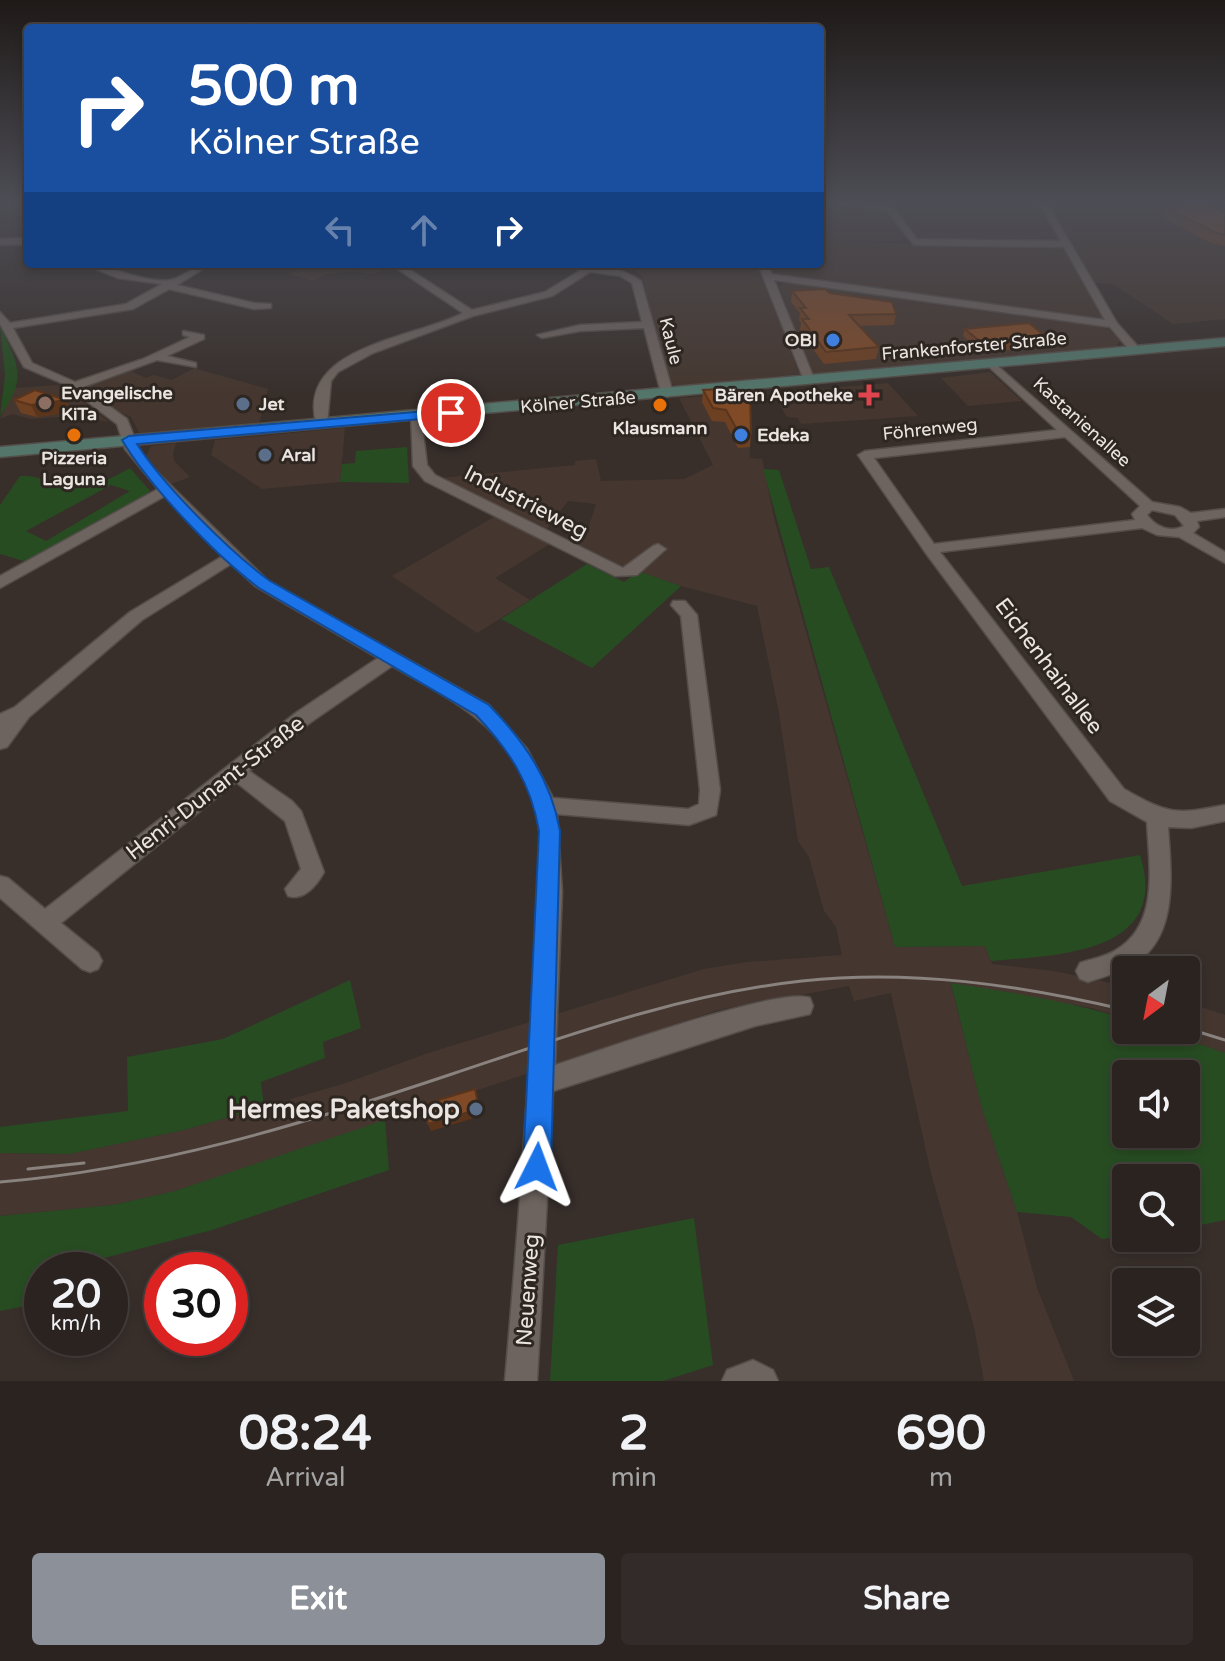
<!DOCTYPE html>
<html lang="en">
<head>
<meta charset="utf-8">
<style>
	:root { --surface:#2a2320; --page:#322b29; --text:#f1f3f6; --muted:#a5a4a5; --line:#46403e; --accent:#8c9099 }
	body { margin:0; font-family:"Varela Round",sans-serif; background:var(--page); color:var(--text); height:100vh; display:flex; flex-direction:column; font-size:30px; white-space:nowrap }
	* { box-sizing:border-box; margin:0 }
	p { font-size:26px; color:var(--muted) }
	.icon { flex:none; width:44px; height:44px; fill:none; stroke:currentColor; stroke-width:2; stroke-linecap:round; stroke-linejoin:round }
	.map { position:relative; height:1381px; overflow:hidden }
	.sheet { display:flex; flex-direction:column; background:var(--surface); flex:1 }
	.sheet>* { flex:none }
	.hud { position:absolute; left:24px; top:24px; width:800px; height:244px; border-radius:8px; box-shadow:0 4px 12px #0003,0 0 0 2px var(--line); background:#1a4fa0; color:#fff; overflow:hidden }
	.needle { width:52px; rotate:212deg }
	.tools { position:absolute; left:1112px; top:956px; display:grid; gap:16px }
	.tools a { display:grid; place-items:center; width:88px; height:88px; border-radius:8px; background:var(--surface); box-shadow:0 4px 12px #0003,0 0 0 2px var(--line); font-size:40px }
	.speed { position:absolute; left:24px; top:1252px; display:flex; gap:16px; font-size:40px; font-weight:700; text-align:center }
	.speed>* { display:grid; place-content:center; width:104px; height:104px; border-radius:50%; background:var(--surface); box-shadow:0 4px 12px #0003,0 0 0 2px var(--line); line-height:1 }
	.speed small { font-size:20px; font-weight:400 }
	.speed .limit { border:12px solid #d22; background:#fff; color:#111 }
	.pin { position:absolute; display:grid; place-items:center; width:68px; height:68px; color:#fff; margin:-34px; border:4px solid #fff; border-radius:50%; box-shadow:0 2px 8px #0007 }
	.me { position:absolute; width:88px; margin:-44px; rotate:3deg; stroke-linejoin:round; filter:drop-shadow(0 0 6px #0008) }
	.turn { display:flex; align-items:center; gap:28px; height:168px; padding:0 32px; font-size:36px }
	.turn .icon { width:104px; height:104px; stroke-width:2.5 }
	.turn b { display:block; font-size:56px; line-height:68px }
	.lanes { display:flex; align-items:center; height:76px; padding:0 32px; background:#0003; justify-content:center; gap:40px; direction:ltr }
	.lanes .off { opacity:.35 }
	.eta { display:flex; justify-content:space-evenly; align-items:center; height:136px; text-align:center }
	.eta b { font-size:48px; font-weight:800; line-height:56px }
	.cta { display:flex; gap:16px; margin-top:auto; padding:16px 32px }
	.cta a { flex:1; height:92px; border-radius:8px; background:var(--accent); color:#fff; font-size:32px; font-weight:800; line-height:92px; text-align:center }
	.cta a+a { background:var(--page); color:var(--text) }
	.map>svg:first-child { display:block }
	.built { fill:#45372f }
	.green { fill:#274c22; fill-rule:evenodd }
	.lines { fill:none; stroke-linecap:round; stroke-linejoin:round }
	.minor-casing { stroke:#544d49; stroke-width:3 }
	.secondary-casing { stroke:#544d49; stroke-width:3 }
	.minor { fill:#6e645f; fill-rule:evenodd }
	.secondary { fill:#53756a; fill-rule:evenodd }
	.tram { stroke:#89827e; stroke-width:3 }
	.wall { fill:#6e4022 }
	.shaded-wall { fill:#5a341b }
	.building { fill:#804a27; stroke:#5a341b; stroke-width:2 }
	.route { fill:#1a73e8; stroke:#114b97; stroke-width:2 }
	.shop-dot { fill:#3f7fe0; stroke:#2e2621; stroke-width:3 }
	.health-dot { fill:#e0444e; stroke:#2e2621; stroke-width:3 }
	.education-dot { fill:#8d6e63; stroke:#2e2621; stroke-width:3 }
	.service-dot { fill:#5c6f8a; stroke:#2e2621; stroke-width:3 }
	.food-dot { fill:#e8710a; stroke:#2e2621; stroke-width:3 }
	.labels { text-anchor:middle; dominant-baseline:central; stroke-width:6; stroke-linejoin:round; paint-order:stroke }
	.far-poi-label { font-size:18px; font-weight:bold; fill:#eae5e1; stroke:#2e2621; text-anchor:start }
	.far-street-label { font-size:18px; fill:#eae5e1; stroke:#2e2621 }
	.street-label { font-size:22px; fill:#eae5e1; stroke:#2e2621 }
	.near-poi-label { font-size:26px; font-weight:bold; fill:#eae5e1; stroke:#2e2621; text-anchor:end }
</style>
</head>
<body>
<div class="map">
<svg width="1225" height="1381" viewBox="0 0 1225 1381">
	<rect width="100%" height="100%" fill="#382f2b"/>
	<!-- built -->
	<path class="built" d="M820 203 886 212 906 237 901 241 843 242 1064 247 1104 318 1098 320 773 274 769 264H820Z
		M892 203H1038L1059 240H922L916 237Z
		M1046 203H1225V319L1173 324 1113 284 1095 283Z
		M307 264H389L393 268 371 274 355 271 327 274 313 281 289 274Z
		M636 264H759L799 374 678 386 673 384 667 379 642 275 638 274Z
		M787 281 1105 326 1120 340 1116 347 812 374 779 286Z
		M194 368 268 389 259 424 140 434 131 417 113 409 86 386 131 371 146 378 153 375 172 380Z
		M990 372 1022 401 968 406 941 378Z
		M888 383 918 416 801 424 798 418 787 417 773 393Z
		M58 385 67 388 109 422 73 416 31 419 12 414 0 419 14 388Z
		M742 393 749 408 750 458 762 459 774 518 895 947 985 946 992 964 1054 971 1111 983 1126 982V1019L1092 1008 951 984 981 1105 1017 1212 1037 1288 1074 1381H984L974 1327 931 1173 891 993 854 1001 849 986 718 1010 175 1191 113 1205 0 1216V1153L69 1154 184 1130 346 1083 428 1053 704 969 747 962 842 955 836 927 824 911 809 857 798 841 779 713 757 606 681 586 600 558 574 544 589 526 596 504 568 501 546 530 442 478 575 465V461L596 459 601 481 684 479 713 465 679 398Z
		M345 428 340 482 262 489 211 455 215 440Z
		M176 443 173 454 175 462 190 477 171 484 145 458 151 446Z
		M494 517 550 544 495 578 530 600 477 633 392 576Z
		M1186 1002 1225 1015V1053L1159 1030H1186Z"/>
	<!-- green -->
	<path class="green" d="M0 326C18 364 28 378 0 416L5 376Z
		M407 447 409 483 340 482 342 464 355 463 356 451Z
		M130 468 150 491 144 497 27 562 0 554V505L20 476C44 475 44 484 63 487 89 491 108 480 130 468ZM111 485 130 491 46 541 26 531Z
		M763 469 779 470 811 569 829 567 962 886 1140 855C1172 955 1054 955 991 961L985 946 895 947Z
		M587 564 624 582 638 571 681 586 592 668 501 619Z
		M350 980 361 1028 323 1042 325 1058 261 1082 264 1107 184 1130 69 1154 0 1153V1127L128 1111 127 1057 223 1039Z
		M951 983C1010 992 1068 1001 1126 1019V1030H1159L1225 1053V1220L1186 1228V1178H1126V1236L1102 1239 1071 1217 1017 1212 981 1105ZM1126 1074H1186V1134H1126Z
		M385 1120 389 1170 212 1230 104 1258 102 1270H42V1303L0 1311V1216L113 1205 175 1191Z
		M694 1218 713 1365 663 1381H550L558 1245Z"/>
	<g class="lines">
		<defs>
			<path id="minor" d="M831 203 893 207 917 239 1061 241 1039 203H1047L1117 323 1142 351 1132 353 1110 327 774 280 815 381 805 383 758 264H768L772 274 1105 320 1064 247 914 245 887 211Z
				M28 238V244L0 245V239Z
				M83 264C110 264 144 284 170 280 185 277 194 264 211 264L177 285 254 303 271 304V308L254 309 169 289 133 309 13 328 32 363 75 382 143 359 190 337 183 335V331L204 335V339L167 356 196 363V367L157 360 83 387 127 419 139 449 150 465 267 580 489 705 527 749 553 798 688 809 699 804 700 790 681 616 671 605 673 601H685L697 615 720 790 716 815 689 825 557 814 562 892 555 1065C596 1052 780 986 810 998L813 1006 810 1014 755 1026 553 1091 537 1381H505C516 1254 526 1127 533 999 537 932 555 838 524 777 494 718 446 697 392 666L311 722 249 771 292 801 301 811 324 872C317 885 304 901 288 896L285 889 301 869 285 821 236 782 61 923 98 953 102 961 98 969 90 972 82 969 0 898V876L8 878 45 909 297 712 378 658 255 586 231 564 142 620 29 717 7 747 0 749V714L15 707 130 612 223 556 165 496 0 588V576L158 489 125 449 117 424 64 384 24 367 0 324V312L10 323 126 304 162 284 118 278Z
				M390 264H401L472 310 545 292 581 270 556 264C583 264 619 264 641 281L673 393 667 397 661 393 644 328 580 331 542 338 537 335 580 325 642 322 632 283 620 276 590 272 552 296 473 316 373 353 338 372 331 381 327 424 317 427C293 346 413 339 463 313Z
				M992 361 1152 502 1180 507 1191 513 1225 509V517L1197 521 1199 527 1193 533 1225 552V563L1179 537 1157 535 1142 528 940 552 1124 789C1168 814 1175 815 1225 805V821L1191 828 1168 827C1171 874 1180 941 1129 967 1116 974 1102 977 1088 982L1080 979 1076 971 1080 963C1091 959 1105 957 1116 950 1160 924 1149 866 1147 822L1110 801 925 552 858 455 865 451 1057 430 988 366V362ZM1065 437 1140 506 1132 514 1135 520 934 544 874 458ZM1152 510 1175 515 1184 526C1170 533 1156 527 1147 515Z
				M411 413 421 416 427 465 435 475 623 568 653 546 658 544 666 549 637 575 615 576 425 481 413 466Z
				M753 1360 773 1370 778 1381H722L727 1370Z"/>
			<path id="secondary" d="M1225 338V346L0 457V447Z"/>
		</defs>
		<!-- minor casing -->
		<use href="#minor" class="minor-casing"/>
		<!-- secondary casing -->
		<use href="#secondary" class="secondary-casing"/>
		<!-- minor -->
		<use href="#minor" class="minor"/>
		<!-- secondary -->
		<use href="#secondary" class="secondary"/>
		<!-- tram -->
		<path class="tram" d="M1186 1028 1225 1040
			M28 1169 84 1163
			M0 1182C157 1169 303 1124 452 1074 566 1036 682 994 802 981 912 969 1019 985 1126 1010"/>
	</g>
	<!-- wall -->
	<path class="wall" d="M1166 208 1225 213V246L1211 243 1162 217Z
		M792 291 830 293 896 314 894 325 859 326 879 347 876 359 824 364 800 331 801 323 799 320 800 313 791 302Z
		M965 329 1049 339 1046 347 981 352 963 336Z
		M703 390 723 394 751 434 750 447 738 448 725 422 712 421 702 402Z
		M14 400H66L71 412 37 417 21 413Z"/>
	<!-- shaded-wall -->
	<path class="shaded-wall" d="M66 400 71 412 37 417 31 405Z
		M475 1089 481 1116 431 1131 428 1124Z"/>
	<!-- building -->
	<path class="building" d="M1208 205 1225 213V235L1216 233 1166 208Z
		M825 289 830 293 892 302 896 314 849 315 879 347 826 352 802 319H809L800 308H806L792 291Z
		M1029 323 1049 339 983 344 965 329Z
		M720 389 723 394 730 396 750 394 751 434 740 435 726 410 713 408 703 390Z
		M35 390 66 400 31 405 14 400Z
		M475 1089 479 1109 428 1124 425 1104Z"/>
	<!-- sky -->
	<linearGradient id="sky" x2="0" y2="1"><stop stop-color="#1f1a18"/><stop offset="0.51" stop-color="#4d4d55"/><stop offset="1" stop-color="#4d4d55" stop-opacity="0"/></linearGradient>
	<rect width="1225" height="396" fill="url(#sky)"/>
	<!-- route -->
	<path class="route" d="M451 409 457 413 455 416 137 444C163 485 230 552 270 581L489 705C525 742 551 780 560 831L551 1167 547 1177 537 1181 527 1177 523 1167 539 831C531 783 509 750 476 715L259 588C215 555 150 487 122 440L129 436Z"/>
	<!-- markers -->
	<g class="shop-dot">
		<circle cx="833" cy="340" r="8"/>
		<circle cx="741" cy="435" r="8"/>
	</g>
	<path class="health-dot" d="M865 383h8v8h8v8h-8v8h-8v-8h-8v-8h8z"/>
	<circle class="education-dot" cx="45" cy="403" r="8"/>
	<g class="service-dot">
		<circle cx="243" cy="404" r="8"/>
		<circle cx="265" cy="455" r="8"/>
		<circle cx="476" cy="1109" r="8"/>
	</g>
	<g class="food-dot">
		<circle cx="660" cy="405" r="8"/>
		<circle cx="74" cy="435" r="8"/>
	</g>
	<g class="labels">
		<!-- far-poi labels -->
		<g class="far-poi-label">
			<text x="817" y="340" text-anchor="end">OBI</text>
			<text x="61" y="393">Evangelische<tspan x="61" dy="21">KiTa</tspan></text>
			<text x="853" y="395" text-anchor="end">Bären Apotheke</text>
			<text x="259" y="404">Jet</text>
			<text x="660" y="428" text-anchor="middle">Klausmann</text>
			<text x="757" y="435">Edeka</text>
			<text x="281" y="455">Aral</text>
			<text x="74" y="458" text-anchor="middle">Pizzeria<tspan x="74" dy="21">Laguna</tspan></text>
		</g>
		<!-- far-street labels -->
		<g class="far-street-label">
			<text transform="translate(671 341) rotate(76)">Kaule</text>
			<text transform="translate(974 346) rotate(-5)">Frankenforster Straße</text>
			<text transform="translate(578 402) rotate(-5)">Kölner Straße</text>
			<text transform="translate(1082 422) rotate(42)">Kastanienallee</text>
			<text transform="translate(930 429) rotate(-6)">Föhrenweg</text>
		</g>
		<!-- street labels -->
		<g class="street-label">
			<text transform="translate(526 502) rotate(27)">Industrieweg</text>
			<text transform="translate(1049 666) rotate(53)">Eichenhainallee</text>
			<text transform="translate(215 788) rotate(-38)">Henri-Dunant-Straße</text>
			<text transform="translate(528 1290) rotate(-86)">Neuenweg</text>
		</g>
		<!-- near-poi labels -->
		<g class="near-poi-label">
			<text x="460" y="1109">Hermes Paketshop</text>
		</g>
	</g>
</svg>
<div class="tools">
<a><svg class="needle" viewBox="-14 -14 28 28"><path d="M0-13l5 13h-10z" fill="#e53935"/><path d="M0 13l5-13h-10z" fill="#a5a4a5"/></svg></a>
<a><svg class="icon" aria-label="sound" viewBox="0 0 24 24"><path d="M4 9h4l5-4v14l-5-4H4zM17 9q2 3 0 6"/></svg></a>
<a><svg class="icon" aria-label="search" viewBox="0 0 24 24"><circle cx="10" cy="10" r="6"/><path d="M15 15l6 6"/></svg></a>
<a><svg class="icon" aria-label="layers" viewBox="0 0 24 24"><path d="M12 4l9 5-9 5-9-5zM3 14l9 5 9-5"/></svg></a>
</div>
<div class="speed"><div>20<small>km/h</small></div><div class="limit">30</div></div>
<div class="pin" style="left:451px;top:413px;background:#d93025"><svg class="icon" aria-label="arrive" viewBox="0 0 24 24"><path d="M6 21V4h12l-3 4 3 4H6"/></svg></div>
<svg class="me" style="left:537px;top:1167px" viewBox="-20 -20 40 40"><path d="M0-17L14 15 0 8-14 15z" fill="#1a73e8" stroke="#fff" stroke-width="4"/></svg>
<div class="hud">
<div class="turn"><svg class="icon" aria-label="right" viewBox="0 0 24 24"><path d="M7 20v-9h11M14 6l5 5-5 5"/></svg><div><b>500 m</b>Kölner Straße</div></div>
<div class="lanes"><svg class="icon off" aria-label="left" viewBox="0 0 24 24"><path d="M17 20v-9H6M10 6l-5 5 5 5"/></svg><svg class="icon off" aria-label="ahead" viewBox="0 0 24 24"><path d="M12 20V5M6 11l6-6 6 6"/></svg><svg class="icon" aria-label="right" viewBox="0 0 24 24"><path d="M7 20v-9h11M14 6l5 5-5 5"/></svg></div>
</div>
</div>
<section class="sheet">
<div class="eta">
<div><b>08:24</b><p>Arrival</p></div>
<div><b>2</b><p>min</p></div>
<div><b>690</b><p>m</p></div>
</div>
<div class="cta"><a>Exit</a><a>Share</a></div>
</section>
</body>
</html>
